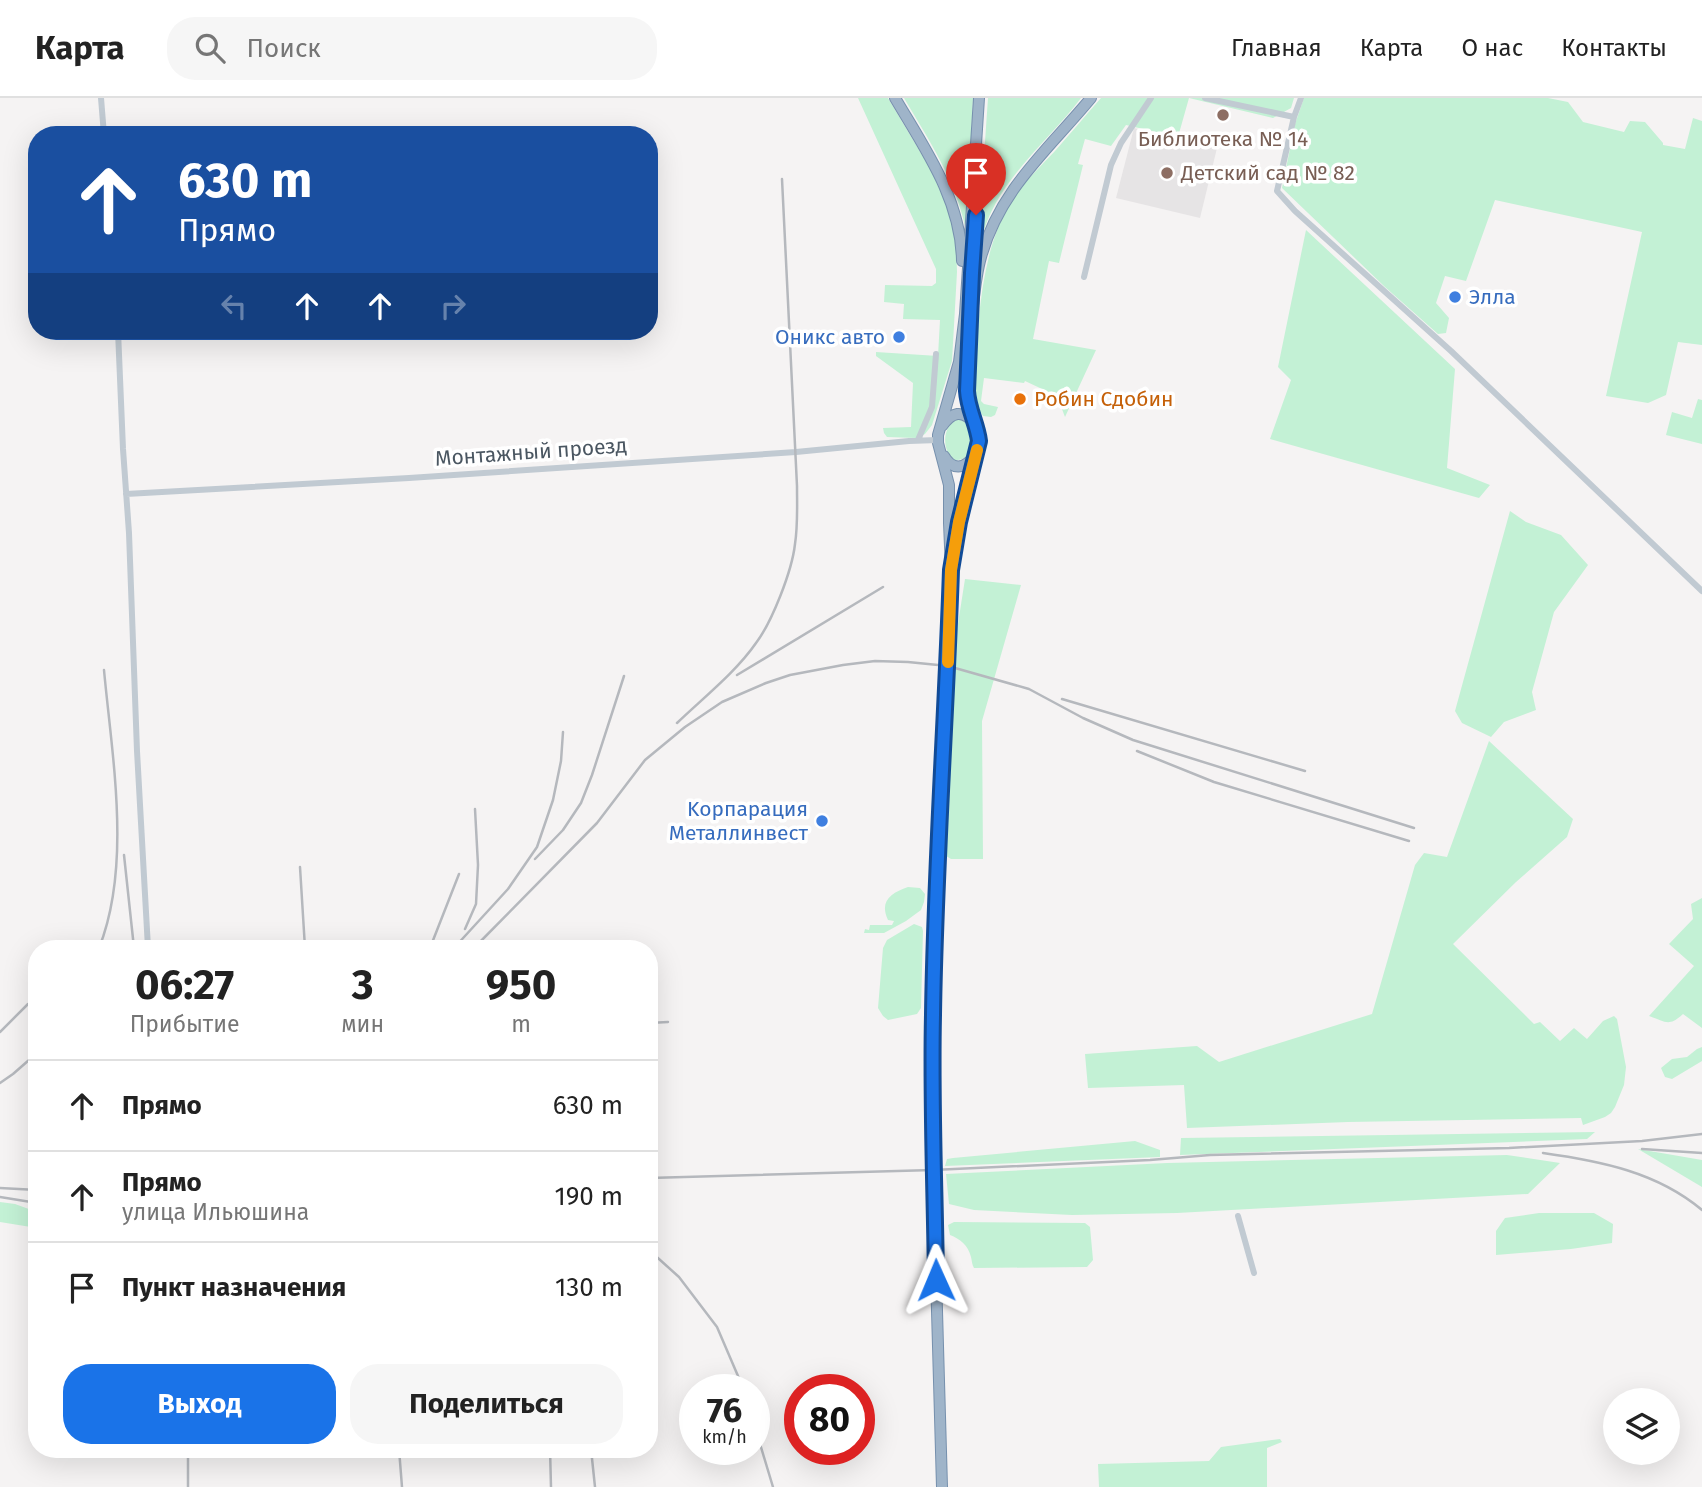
<!DOCTYPE html>
<html lang="ru">
<head>
<meta charset="utf-8">
<style>
	:root { --surface:#fff; --page:#f6f6f6; --text:#222; --muted:#767676; --line:#e0e0e0; --accent:#1a73e8 }
	body { margin:0; font-family:"Fira Sans",sans-serif; background:var(--page); color:var(--text); height:100vh; display:flex; flex-direction:column; font-size:26px; white-space:nowrap }
	* { box-sizing:border-box; margin:0 }
	p { font-size:23px; color:var(--muted) }
	.icon { flex:none; width:38px; height:38px; fill:none; stroke:currentColor; stroke-width:2; stroke-linecap:round; stroke-linejoin:round }
	.map { position:relative; flex:1; overflow:hidden }
	.drawer { position:absolute; left:28px; top:842px; width:630px; height:518px; display:flex; flex-direction:column; background:var(--surface); border-radius:28px; box-shadow:0 7px 28px #0002 }
	.drawer>* { flex:none }
	.top-card { position:absolute; left:28px; top:28px; width:630px; height:214px; border-radius:28px; box-shadow:0 7px 28px #0002; background:#1a4fa0; color:#fff; overflow:hidden }
	.buttons { position:absolute; left:1603px; top:1290px; display:grid; gap:14px }
	.buttons a { display:grid; place-items:center; width:77px; height:77px; border-radius:50%; background:var(--surface); box-shadow:0 7px 28px #0002; font-size:35px }
	.speed { position:absolute; left:679px; top:1276px; display:flex; gap:14px; font-size:35px; font-weight:700; text-align:center }
	.speed>* { display:grid; place-content:center; width:91px; height:91px; border-radius:50%; background:var(--surface); box-shadow:0 7px 28px #0002; line-height:1 }
	.speed small { font-size:18px; font-weight:400 }
	.speed .limit { border:10px solid #d22; background:#fff; color:#111 }
	.pin { position:absolute; display:grid; place-items:center; width:60px; height:60px; color:#fff; margin:-72px -30px; border-radius:50% 50% 50% 0; rotate:-45deg; box-shadow:0 0 7px #0007 }
	.pin .icon { rotate:45deg }
	.me { position:absolute; width:77px; margin:-38px; rotate:359deg; stroke-linejoin:round; filter:drop-shadow(0 0 5px #0008) }
	.turn { display:flex; align-items:center; gap:24px; height:147px; padding:0 35px; font-size:32px }
	.turn .icon { width:91px; height:91px; stroke-width:2.5 }
	.turn b { display:block; font-size:49px; line-height:60px }
	.lanes { display:flex; align-items:center; height:66px; padding:0 35px; background:#0003; justify-content:center; gap:35px; direction:ltr }
	.lanes .off { opacity:.35 }
	.eta { display:flex; justify-content:space-evenly; align-items:center; height:119px; text-align:center }
	.eta b { font-size:42px; font-weight:700; line-height:49px }
	.primary-button { display:flex; gap:14px; margin-top:auto; padding:14px 35px }
	.primary-button a { flex:1; height:80px; border-radius:28px; background:var(--accent); color:#fff; font-size:28px; font-weight:700; line-height:80px; text-align:center }
	.primary-button a+a { background:var(--page); color:var(--text) }
	ul { padding:0; list-style:none }
	li { display:flex; align-items:center; gap:21px; height:91px; padding:0 35px; border-top:2px solid var(--line) }
	li div { flex:1 }
	li b { display:block; font-size:26px }
	li em { font-style:normal }
	header { display:flex; align-items:center; gap:42px; box-sizing:border-box; height:98px; padding:0 35px; background:var(--surface); border-bottom:2px solid var(--line) }
	header strong { font-size:33px }
	nav { display:flex; gap:38px; margin-inline-start:auto; font-size:24px }
	.search { width:490px; height:63px; background:var(--page); display:flex; align-items:center; gap:18px; box-sizing:border-box; padding:0 24px; border-radius:28px; color:var(--muted); font-size:26px }
	.map>svg:first-child { display:block }
	.education { fill:#e6e4e5 }
	.green { fill:#c3f1d5 }
	.lines { fill:none; stroke-linecap:round; stroke-linejoin:round }
	.trunk-casing { stroke:#7690ad; stroke-width:12 }
	.minor { stroke:#c1cad2; stroke-width:6 }
	.trunk { stroke:#9fb4c9; stroke-width:10 }
	.rail { stroke:#b5b8bd; stroke-width:2.5 }
	.route-casing { stroke:#114b97; stroke-width:18 }
	.route { stroke:#1a73e8; stroke-width:12 }
	.slow { stroke:#f59e0b; stroke-width:12 }
	.education-dot { fill:#8d6e63; stroke:#fff; stroke-width:2.5 }
	.shop-dot { fill:#3f7fe0; stroke:#fff; stroke-width:2.5 }
	.food-dot { fill:#e8710a; stroke:#fff; stroke-width:2.5 }
	.labels { text-anchor:middle; dominant-baseline:central; stroke-width:7; stroke-linejoin:round; paint-order:stroke }
	.education-label { font-size:21px; fill:#785e54; stroke:#fff }
	.shop-label { font-size:21px; fill:#366cbe; stroke:#fff; text-anchor:end }
	.food-label { font-size:21px; fill:#c56008; stroke:#fff; text-anchor:start }
	.street-label { font-size:21px; fill:#4a5661; stroke:#fff }
</style>
</head>
<body>
<header>
<strong>Карта</strong>
<div class="search"><svg class="icon" aria-label="search" viewBox="0 0 24 24"><circle cx="10" cy="10" r="6"/><path d="M15 15l6 6"/></svg>Поиск</div>
<nav><a>Главная</a><a>Карта</a><a>О нас</a><a>Контакты</a></nav>
</header>
<div class="map">
<svg width="1702" height="1389" viewBox="0 0 1702 1389">
	<rect width="100%" height="100%" fill="#f5f3f3"/>
	<!-- education -->
	<path class="education" d="M1134 30 1217 50 1200 120 1116 100Z"/>
	<!-- green -->
	<path class="green" d="M858 0H888L931 72 947 108 956 142 957 174 952 263 932 327 925 336 916 340 887 339 884 335 883 330 911 329 913 285 876 258V254L938 258 940 222 903 221 904 206 884 204 885 187 932 188 936 185V171Z
		M904 0H973L966 132C955 81 930 44 904 0Z
		M988 0H1081C1046 46 996 83 981 142L979 141V131Z
		M1101 0H1294L1291 10 1273 20 1189 0 1178 39 1126 27 1111 48 1085 41 1078 66 1083 67 1059 165 1049 163 1033 241 1096 252 1065 319 1057 298 1025 283 1024 285 984 280 981 303 984 306 998 309 995 317 991 319 983 318 975 305 973 292C979 229 978 157 1012 102 1024 84 1040 69 1055 53 1070 36 1085 18 1101 0Z
		M1304 0H1548L1568 4 1583 24 1624 34 1630 23 1645 24 1663 45V47L1685 51 1693 20 1702 23V247L1678 244 1666 297 1648 305 1606 298 1642 134 1495 102 1466 183 1445 178 1436 205 1449 220 1446 235 1438 236 1385 189 1282 90 1295 26Z
		M1306 132 1455 271 1447 370 1490 387 1479 400 1270 341 1291 282 1278 269Z
		M1698 301 1702 302V346L1666 337 1672 314 1692 320Z
		M961 320C976 331 976 365 953 362 941 350 942 325 961 320Z
		M1510 413 1526 424 1561 437 1588 467 1554 514 1532 594 1536 612 1504 624 1491 639 1462 625 1455 613Z
		M965 481 1021 487 982 623 983 761H951L943 756 954 551Z
		M1489 643 1573 721 1567 739 1516 784 1453 846 1534 926 1540 924 1560 943 1574 930 1587 941 1603 923 1614 918 1617 921 1626 969 1624 987 1615 1009 1611 1015 1605 1019 1583 1027 1581 1020 1348 1024 1187 1030 1184 987 1088 990 1085 956 1197 948 1219 964 1372 916 1415 767 1424 755 1447 759Z
		M908 789 920 790 925 796 924 804 921 812 906 823 884 835H864L865 831 869 832 870 827H892L894 823 888 822C879 803 891 795 908 789Z
		M1702 800V930L1683 916C1669 929 1666 924 1649 918L1694 868 1669 846 1693 821 1691 806Z
		M914 826 922 829 923 833 921 910 917 916 888 922 883 918 878 910 883 850 887 842Z
		M1702 949V963L1672 981 1665 979 1661 970 1672 961 1687 959 1697 951Z
		M1595 1034 1587 1041 1180 1057 1181 1040Z
		M1135 1043 1160 1052V1059L945 1068 947 1061 953 1060Z
		M1638 1051 1702 1062V1089Z
		M1507 1057 1560 1065 1528 1096 1177 1115 1072 1117 974 1112 949 1106 946 1076 1167 1065Z
		M0 1104 15 1106 37 1114V1130L0 1124Z
		M1539 1115H1594L1613 1126 1612 1145 1571 1151 1496 1157V1133L1505 1120Z
		M954 1124 1085 1125 1090 1129 1093 1162 1087 1169 974 1170C972 1167 972 1163 971 1159 968 1147 960 1141 950 1137L948 1127Z
		M1280 1341 1282 1344 1267 1350V1389H1099L1098 1366 1209 1363 1221 1349Z"/>
	<g class="lines">
		<defs>
			<path id="trunk" d="M895 0C925 51 961 101 962 163
				M971 224C974 202 975 180 981 159 1000 91 1048 52 1091 0
				M942 328C952 314 962 311 974 325
				M944 358C952 372 964 372 974 358
				M955 450 959 424 979 343C978 328 969 314 967 299 964 277 969 252 969 230
				M942 1389 933 1072V919L951 472 949 425V387L938 345V337L959 264 965 216 979 0"/>
		</defs>
		<!-- trunk casing -->
		<use href="#trunk" class="trunk-casing"/>
		<!-- minor -->
		<path class="minor" d="M101 0 104 37
			M1205 0 1294 19
			M1301 0 1294 19 1277 93 1295 113 1451 253 1702 493
			M1084 179 1111 67 1121 45 1151 0
			M118 233 123 351 129 435 137 653 148 850
			M918 342 932 309 936 256
			M126 396 409 380 796 354 909 343 938 342
			M1238 1118 1254 1175"/>
		<!-- trunk -->
		<use href="#trunk" class="trunk"/>
		<!-- rail -->
		<path class="rail" d="M737 577 883 489
			M1062 601 1305 673
			M677 625C703 600 736 574 756 545 772 524 792 473 795 446 798 427 797 407 797 388L782 81
			M1137 653 1214 684 1409 743
			M124 757 134 850
			M535 761 563 732 581 705 592 677 624 578
			M300 769 305 850
			M465 831 476 806 478 767 475 711
			M99 850C132 767 112 659 104 572
			M430 850 459 776
			M454 850 508 791 537 749 553 702 561 663 563 634
			M474 850 597 725 645 662 685 629 722 604 766 585 790 577 843 567 875 563 908 564 948 568 1029 591 1083 620 1133 642 1414 730
			M649 925 668 924
			M0 934 28 906
			M0 985 13 976 37 955
			M1642 1051 1702 1055
			M1543 1055C1600 1063 1657 1074 1702 1112
			M649 1080 933 1072 1150 1062 1210 1057 1509 1050 1642 1043 1702 1036
			M0 1090 37 1092
			M0 1099 37 1105
			M649 1152 679 1179 717 1229 744 1292
			M754 1326 773 1389
			M188 1351V1389
			M399 1351 402 1389
			M550 1351 551 1389
			M591 1351 595 1389"/>
	</g>
	<g class="lines">
		<defs>
			<path id="route" d="M936 1182C935 1094 931 1006 933 917 935 769 946 621 951 472L959 424 979 343C977 326 968 311 967 293L972 175 976 117"/>
		</defs>
		<!-- route casing -->
		<use href="#route" class="route-casing"/>
		<!-- route -->
		<use href="#route" class="route"/>
		<!-- slow -->
		<path class="slow" d="M948 564 951 472 959 424 977 352"/>
	</g>
	<!-- markers -->
	<g class="education-dot">
		<circle cx="1223" cy="17" r="7"/>
		<circle cx="1167" cy="75" r="7"/>
	</g>
	<g class="shop-dot">
		<circle cx="1455" cy="199" r="7"/>
		<circle cx="899" cy="239" r="7"/>
		<circle cx="822" cy="723" r="7"/>
	</g>
	<circle class="food-dot" cx="1020" cy="301" r="7"/>
	<g class="labels">
		<!-- education labels -->
		<g class="education-label">
			<text x="1223" y="41">Библиотека № 14</text>
			<text x="1181" y="75" text-anchor="start">Детский сад № 82</text>
		</g>
		<!-- shop labels -->
		<g class="shop-label">
			<text x="1469" y="199" text-anchor="start">Элла</text>
			<text x="885" y="239">Оникс авто</text>
			<text x="808" y="711">Kорпарация<tspan x="808" dy="24">Металлинвест</tspan></text>
		</g>
		<!-- food labels -->
		<g class="food-label">
			<text x="1034" y="301">Робин Сдобин</text>
		</g>
		<!-- street labels -->
		<g class="street-label">
			<text transform="translate(531 354) rotate(-4)">Монтажный проезд</text>
		</g>
	</g>
</svg>
<div class="buttons">
<a><svg class="icon" aria-label="layers" viewBox="0 0 24 24"><path d="M12 4l9 5-9 5-9-5zM3 14l9 5 9-5"/></svg></a>
</div>
<div class="speed"><div>76<small>km/h</small></div><div class="limit">80</div></div>
<div class="pin" style="left:976px;top:117px;background:#d93025"><svg class="icon" aria-label="arrive" viewBox="0 0 24 24"><path d="M6 21V4h12l-3 4 3 4H6"/></svg></div>
<svg class="me" style="left:936px;top:1182px" viewBox="-20 -20 40 40"><path d="M0-17L14 15 0 8-14 15z" fill="#1a73e8" stroke="#fff" stroke-width="4"/></svg>
<div class="top-card">
<div class="turn"><svg class="icon" aria-label="ahead" viewBox="0 0 24 24"><path d="M12 20V5M6 11l6-6 6 6"/></svg><div><b>630 m</b>Прямо</div></div>
<div class="lanes"><svg class="icon off" aria-label="left" viewBox="0 0 24 24"><path d="M17 20v-9H6M10 6l-5 5 5 5"/></svg><svg class="icon" aria-label="ahead" viewBox="0 0 24 24"><path d="M12 20V5M6 11l6-6 6 6"/></svg><svg class="icon" aria-label="ahead" viewBox="0 0 24 24"><path d="M12 20V5M6 11l6-6 6 6"/></svg><svg class="icon off" aria-label="right" viewBox="0 0 24 24"><path d="M7 20v-9h11M14 6l5 5-5 5"/></svg></div>
</div>
<section class="drawer">
<div class="eta">
<div><b>06:27</b><p>Прибытие</p></div>
<div><b>3</b><p>мин</p></div>
<div><b>950</b><p>m</p></div>
</div>
<ul>
<li><svg class="icon" aria-label="ahead" viewBox="0 0 24 24"><path d="M12 20V5M6 11l6-6 6 6"/></svg><div><b>Прямо</b></div><em>630 m</em></li>
<li><svg class="icon" aria-label="ahead" viewBox="0 0 24 24"><path d="M12 20V5M6 11l6-6 6 6"/></svg><div><b>Прямо</b><p>улица Ильюшина</p></div><em>190 m</em></li>
<li><svg class="icon" aria-label="arrive" viewBox="0 0 24 24"><path d="M6 21V4h12l-3 4 3 4H6"/></svg><div><b>Пункт назначения</b></div><em>130 m</em></li>
</ul>
<div class="primary-button"><a>Выход</a><a>Поделиться</a></div>
</section>
</div>
</body>
</html>
